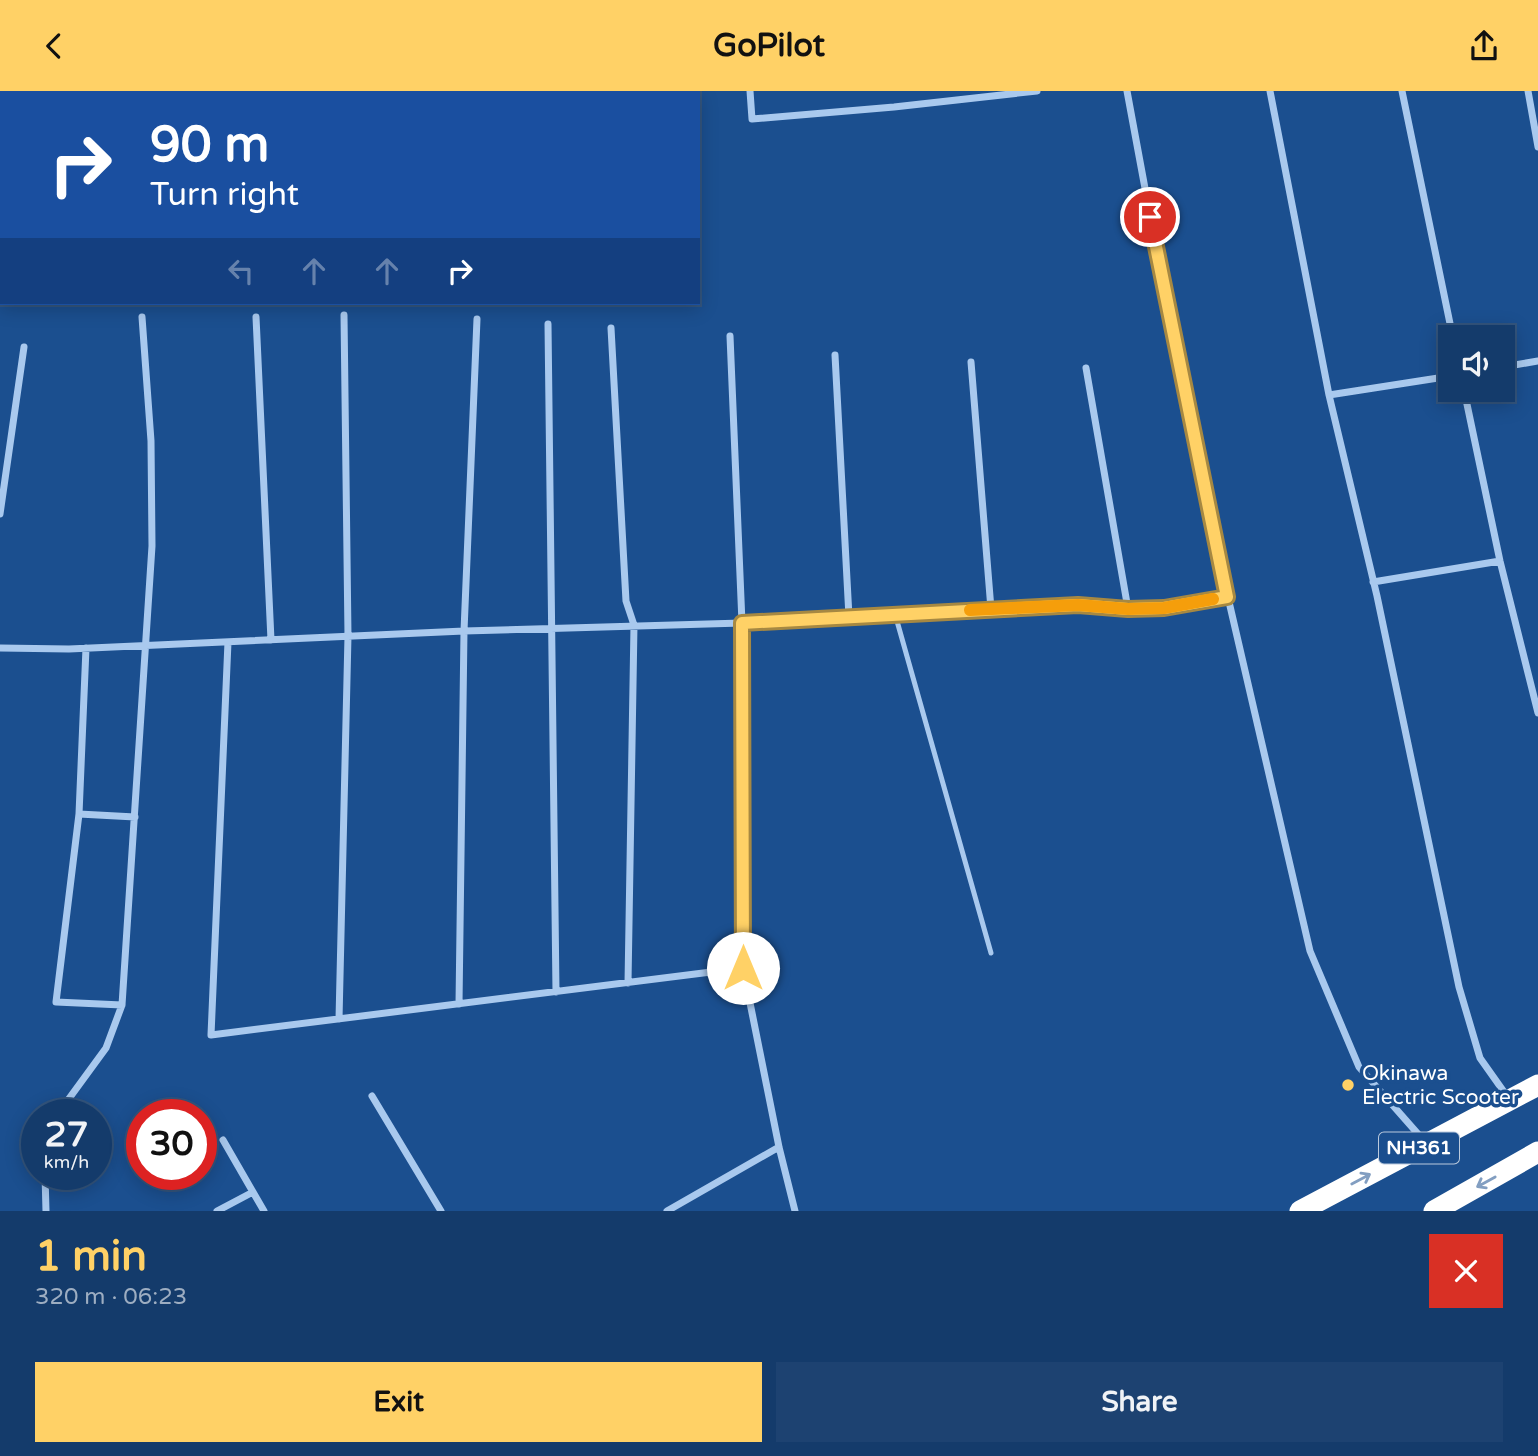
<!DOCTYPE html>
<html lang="en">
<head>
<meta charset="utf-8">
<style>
	:root { --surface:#143b6b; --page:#1d4271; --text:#f1f3f6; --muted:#9dadc1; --line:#33557e; --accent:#ffd166 }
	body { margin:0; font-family:"Varela Round",sans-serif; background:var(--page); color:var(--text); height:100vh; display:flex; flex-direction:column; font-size:26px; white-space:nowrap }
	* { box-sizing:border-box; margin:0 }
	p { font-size:23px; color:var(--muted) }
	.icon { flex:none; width:38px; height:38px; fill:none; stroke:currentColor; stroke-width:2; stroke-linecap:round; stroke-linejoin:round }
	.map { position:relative; height:1120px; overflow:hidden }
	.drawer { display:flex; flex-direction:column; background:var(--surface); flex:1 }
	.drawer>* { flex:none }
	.guide { position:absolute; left:0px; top:0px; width:700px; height:214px; box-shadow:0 4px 18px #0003,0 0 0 2px var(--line); background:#1a4fa0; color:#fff; overflow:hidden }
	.tools { position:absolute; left:1438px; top:234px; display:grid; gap:14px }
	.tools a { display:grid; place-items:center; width:77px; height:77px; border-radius:0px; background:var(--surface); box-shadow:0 4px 18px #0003,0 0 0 2px var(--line); font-size:35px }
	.speed { position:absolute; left:21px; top:1008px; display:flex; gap:14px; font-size:35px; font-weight:700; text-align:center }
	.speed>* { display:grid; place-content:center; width:91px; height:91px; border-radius:50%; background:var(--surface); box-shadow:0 4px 18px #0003,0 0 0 2px var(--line); line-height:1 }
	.speed small { font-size:18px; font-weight:400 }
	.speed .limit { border:10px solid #d22; background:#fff; color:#111 }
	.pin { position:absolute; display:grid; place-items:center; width:60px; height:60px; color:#fff; margin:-30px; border:4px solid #fff; border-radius:50%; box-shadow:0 2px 7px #0007 }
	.me { position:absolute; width:77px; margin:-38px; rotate:0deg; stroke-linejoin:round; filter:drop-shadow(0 0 5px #0008) }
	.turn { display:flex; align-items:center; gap:24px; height:147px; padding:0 35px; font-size:32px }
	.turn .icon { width:91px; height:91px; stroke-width:2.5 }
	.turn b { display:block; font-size:49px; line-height:60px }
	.lanes { display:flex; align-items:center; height:66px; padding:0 35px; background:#0003; justify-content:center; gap:35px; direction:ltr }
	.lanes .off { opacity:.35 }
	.round { display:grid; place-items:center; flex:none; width:74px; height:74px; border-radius:0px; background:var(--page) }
	.headline { display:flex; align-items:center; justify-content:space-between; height:119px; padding:0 35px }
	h1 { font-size:42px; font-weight:700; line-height:52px; color:var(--accent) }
	.cta { display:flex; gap:14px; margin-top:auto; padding:14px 35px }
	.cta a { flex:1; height:80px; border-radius:0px; background:var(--accent); color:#111; font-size:28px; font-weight:700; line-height:80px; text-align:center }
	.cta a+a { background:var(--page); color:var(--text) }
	header { display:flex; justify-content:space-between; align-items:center; height:91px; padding:0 35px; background:var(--accent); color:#111; font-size:32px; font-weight:700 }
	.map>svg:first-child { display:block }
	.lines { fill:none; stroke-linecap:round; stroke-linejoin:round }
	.lane { stroke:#a9c9ee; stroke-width:5 }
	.street { stroke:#a9c9ee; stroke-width:7 }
	.highway { stroke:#fff; stroke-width:21 }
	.oneway { stroke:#829ec1 }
	.route-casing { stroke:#a68842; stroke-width:18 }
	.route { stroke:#ffd166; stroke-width:12 }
	.slow { stroke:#f59e0b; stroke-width:12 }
	.poi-dot { fill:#ffd166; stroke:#1b4f8f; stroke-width:2.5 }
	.labels { text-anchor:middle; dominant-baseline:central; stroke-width:7; stroke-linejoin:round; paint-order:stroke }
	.shield { fill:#1b4f8f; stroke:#bbcadd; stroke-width:2 }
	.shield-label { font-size:19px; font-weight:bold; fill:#fff }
	.poi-label { font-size:21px; fill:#fff; stroke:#1b4f8f; text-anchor:start }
</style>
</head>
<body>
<header><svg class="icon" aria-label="back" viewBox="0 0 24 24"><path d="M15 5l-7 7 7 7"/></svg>GoPilot<svg class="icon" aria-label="share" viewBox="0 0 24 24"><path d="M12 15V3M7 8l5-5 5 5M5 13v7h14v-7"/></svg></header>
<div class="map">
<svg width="1538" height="1120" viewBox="0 0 1538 1120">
	<rect width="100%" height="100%" fill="#1b4f8f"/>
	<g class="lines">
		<!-- lane -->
		<path class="lane" d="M895 523 991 862"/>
		<!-- street -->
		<path class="street" d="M601 0 602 2
			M750 0 752 28 894 16 1037 0
			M1127 0 1169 227 1217 459 1310 860 1359 976 1426 1052
			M1270 0 1329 304 1377 505 1459 896 1480 967 1509 1008
			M1402 0 1453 247
			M1528 0 1538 56
			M256 226 271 549
			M548 233 556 901
			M611 237 626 510 634 534 628 892
			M730 245 742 532 743 877
			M835 264 849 526
			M971 271 991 518
			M1503 276 1538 270
			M1086 277 1128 518
			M1464 299 1500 470 1538 622
			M1329 304 1451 285
			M0 423 24 256
			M1373 491 1500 470
			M228 551 211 944 743 877 779 1056 795 1120
			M0 557 69 558 464 540 742 532 1078 514 1128 518 1164 517 1227 506
			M79 723 135 726
			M459 913 464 540 477 228
			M122 914 152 455 151 350 142 226
			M339 928 348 545 344 224
			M372 1005 441 1120
			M57 1024 106 957 122 914 56 911 79 723 86 557
			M223 1049 264 1120
			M45 1083 46 1120
			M217 1120 253 1101
			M667 1120 779 1056"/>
		<!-- highway -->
		<path class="highway" d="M1300 1120 1538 994
			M1434 1120 1538 1061"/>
	</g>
	<!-- one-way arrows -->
	<defs><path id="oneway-shaft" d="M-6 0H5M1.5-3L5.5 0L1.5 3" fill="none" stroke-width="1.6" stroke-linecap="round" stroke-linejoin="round" transform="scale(1.75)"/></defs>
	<g class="oneway">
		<use href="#oneway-shaft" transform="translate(1361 1088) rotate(-28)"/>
		<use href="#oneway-shaft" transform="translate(1486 1091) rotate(151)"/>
	</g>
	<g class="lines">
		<defs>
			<path id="route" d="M743 877 742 532 1078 514 1128 518 1164 517 1227 506 1150 126"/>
		</defs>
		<!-- route casing -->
		<use href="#route" class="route-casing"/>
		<!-- route -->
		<use href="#route" class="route"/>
		<!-- slow -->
		<path class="slow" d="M970 519 1078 514 1128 518 1164 517 1213 508"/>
	</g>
	<!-- markers -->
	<circle class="poi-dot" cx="1348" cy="994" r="7"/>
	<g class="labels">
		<!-- shield labels -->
		<rect class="shield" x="1379" y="1041.5" width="80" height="31" rx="5"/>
		<g class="shield-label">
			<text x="1419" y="1057">NH361</text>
		</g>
		<!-- poi labels -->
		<g class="poi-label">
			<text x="1362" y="982">Okinawa<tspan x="1362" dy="24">Electric Scooter</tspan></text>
		</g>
	</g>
</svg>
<div class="tools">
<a><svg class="icon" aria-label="sound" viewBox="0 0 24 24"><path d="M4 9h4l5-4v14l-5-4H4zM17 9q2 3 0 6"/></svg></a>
</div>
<div class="speed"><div>27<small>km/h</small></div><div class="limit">30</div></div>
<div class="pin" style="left:1150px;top:126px;background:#d93025"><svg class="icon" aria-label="arrive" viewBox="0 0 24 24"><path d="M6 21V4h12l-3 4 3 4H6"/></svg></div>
<svg class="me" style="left:743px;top:877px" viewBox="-20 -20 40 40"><circle r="19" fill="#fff"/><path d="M0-13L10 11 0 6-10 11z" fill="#ffd166"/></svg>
<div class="guide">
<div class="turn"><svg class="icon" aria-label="right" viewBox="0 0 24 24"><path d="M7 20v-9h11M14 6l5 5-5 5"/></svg><div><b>90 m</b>Turn right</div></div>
<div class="lanes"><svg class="icon off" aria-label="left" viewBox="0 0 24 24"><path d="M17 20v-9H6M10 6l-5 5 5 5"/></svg><svg class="icon off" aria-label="ahead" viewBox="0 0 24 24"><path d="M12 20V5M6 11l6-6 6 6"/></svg><svg class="icon off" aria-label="ahead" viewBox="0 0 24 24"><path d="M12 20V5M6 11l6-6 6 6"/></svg><svg class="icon" aria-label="right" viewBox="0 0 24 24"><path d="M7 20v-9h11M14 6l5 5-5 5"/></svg></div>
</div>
</div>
<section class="drawer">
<div class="headline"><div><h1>1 min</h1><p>320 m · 06:23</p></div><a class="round" style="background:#d93025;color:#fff"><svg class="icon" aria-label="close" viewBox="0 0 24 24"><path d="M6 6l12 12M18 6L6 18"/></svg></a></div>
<div class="cta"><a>Exit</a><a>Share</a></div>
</section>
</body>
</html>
